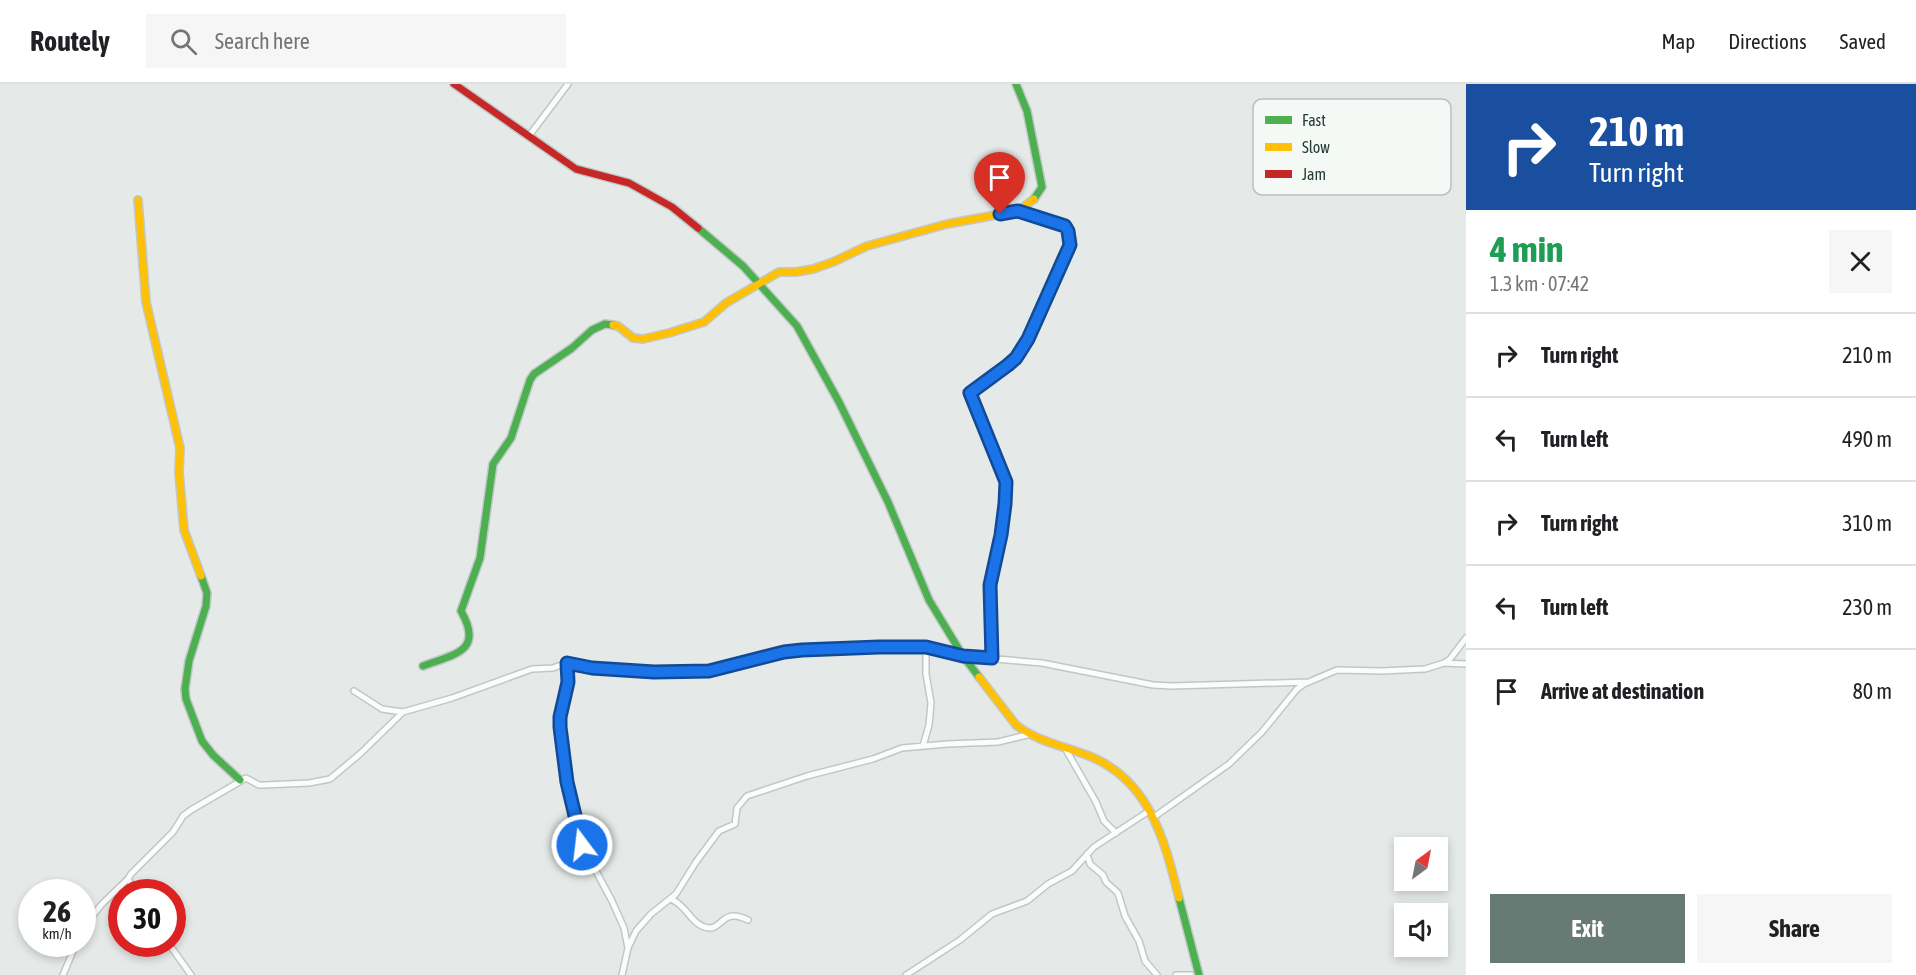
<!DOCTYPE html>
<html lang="en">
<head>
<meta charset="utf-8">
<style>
	:root { --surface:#fff; --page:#f6f6f6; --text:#202124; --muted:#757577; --line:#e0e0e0; --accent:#687a74 }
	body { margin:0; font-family:"Asap Condensed",sans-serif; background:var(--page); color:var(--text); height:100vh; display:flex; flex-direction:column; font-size:22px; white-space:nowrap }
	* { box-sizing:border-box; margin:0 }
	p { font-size:20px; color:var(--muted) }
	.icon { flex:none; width:33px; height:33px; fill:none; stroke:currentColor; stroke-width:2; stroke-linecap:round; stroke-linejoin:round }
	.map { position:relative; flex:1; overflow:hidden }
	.details { display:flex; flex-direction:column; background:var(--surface); width:450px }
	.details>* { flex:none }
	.hud { background:#1a4fa0; color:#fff; overflow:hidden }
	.needle { width:39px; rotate:32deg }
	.tools { position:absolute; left:1394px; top:753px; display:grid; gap:12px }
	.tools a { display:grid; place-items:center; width:54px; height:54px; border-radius:0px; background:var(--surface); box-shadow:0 3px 9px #0003; font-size:30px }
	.speed { position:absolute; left:18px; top:795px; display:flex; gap:12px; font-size:30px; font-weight:700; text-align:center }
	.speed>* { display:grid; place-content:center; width:78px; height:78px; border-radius:50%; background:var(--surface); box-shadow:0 3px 9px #0003; line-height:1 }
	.speed small { font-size:15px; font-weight:400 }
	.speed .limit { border:9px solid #d22; background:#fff; color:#111 }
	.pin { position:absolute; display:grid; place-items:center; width:51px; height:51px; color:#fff; margin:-62px -26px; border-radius:50% 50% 50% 0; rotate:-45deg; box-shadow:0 0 6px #0007 }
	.pin .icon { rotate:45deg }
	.me { position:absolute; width:66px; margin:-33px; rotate:345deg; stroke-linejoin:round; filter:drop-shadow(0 0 4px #0008) }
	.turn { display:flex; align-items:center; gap:21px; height:126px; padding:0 24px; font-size:27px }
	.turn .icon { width:78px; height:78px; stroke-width:2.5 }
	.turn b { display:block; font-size:42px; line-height:51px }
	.round { display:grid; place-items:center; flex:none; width:63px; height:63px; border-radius:0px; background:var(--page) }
	.headline { display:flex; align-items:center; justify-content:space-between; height:102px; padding:0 24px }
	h1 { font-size:36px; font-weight:700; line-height:45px; color:#1e9e55 }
	.primary-button { display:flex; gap:12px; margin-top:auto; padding:12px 24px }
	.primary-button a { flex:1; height:69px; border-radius:0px; background:var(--accent); color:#fff; font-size:24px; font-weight:700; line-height:69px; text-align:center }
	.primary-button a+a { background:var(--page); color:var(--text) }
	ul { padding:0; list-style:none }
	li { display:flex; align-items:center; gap:18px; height:84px; padding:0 24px; border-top:2px solid var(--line) }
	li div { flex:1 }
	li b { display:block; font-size:22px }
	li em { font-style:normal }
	header { display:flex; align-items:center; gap:36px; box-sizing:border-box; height:84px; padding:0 30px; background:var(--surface); border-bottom:2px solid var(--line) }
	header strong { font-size:28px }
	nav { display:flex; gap:33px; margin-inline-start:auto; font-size:21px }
	.search { width:420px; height:54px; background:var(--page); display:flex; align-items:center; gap:15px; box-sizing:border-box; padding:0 21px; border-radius:0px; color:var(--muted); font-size:22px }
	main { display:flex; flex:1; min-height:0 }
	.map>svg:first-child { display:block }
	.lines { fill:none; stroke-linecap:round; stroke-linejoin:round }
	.street-casing { stroke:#c2c7c5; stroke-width:8 }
	.fast-casing { stroke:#c1c8c5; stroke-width:10 }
	.slow-casing { stroke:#c1c8c5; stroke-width:10 }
	.jam-casing { stroke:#c1c8c5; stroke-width:10 }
	.street { stroke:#fbfcfc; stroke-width:5 }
	.fast { stroke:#4caf50; stroke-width:7 }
	.slow { stroke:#ffc107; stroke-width:7 }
	.jam { stroke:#c62828; stroke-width:7 }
	.route-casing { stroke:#114b97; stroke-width:15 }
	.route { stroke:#1a73e8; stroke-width:10 }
	.key { fill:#f4f9f6; stroke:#b6c1bc; stroke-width:1.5 }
	.key-label { font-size:16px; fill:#243d36 }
</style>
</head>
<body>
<header>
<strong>Routely</strong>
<div class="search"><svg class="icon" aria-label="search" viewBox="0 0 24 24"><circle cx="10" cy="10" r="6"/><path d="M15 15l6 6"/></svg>Search here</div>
<nav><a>Map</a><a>Directions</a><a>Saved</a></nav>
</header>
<main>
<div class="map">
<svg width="1466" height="891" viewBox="0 0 1466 891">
	<rect width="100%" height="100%" fill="#e5eae8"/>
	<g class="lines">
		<defs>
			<path id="street" d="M529 52 568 0
				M992 574 990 501 1001 451 1005 420 1006 398 970 309 1008 281 1015 274 1028 255 1069 161 1068 147 1065 142 1018 127
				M567 579 568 598 560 633 567 698 582 761 612 817 624 844 628 864
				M1444 579 1466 580
				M354 607 382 625 403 628 452 614 532 585 553 584 566 579 592 583 653 588 709 587 784 568 802 566 896 562 926 563 963 572 1042 579 1153 601 1172 602 1309 598
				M923 662 929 641 931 619 926 590V563
				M1065 664 1096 718 1104 737 1116 749
				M1154 733 1229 680 1262 648 1297 605 1304 600 1337 586 1381 587 1425 585 1444 579 1450 575 1466 554
				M1087 770 1090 780 1103 791 1106 798 1118 809 1125 832 1139 857 1145 877 1157 891
				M136 808 128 795 131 790 173 748 183 732 191 726 246 694 259 701H264L309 699 330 695 361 669 403 628
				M671 815C688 822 691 842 709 844 722 845 723 823 748 836
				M82 845 102 820 128 795
				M169 860 191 891
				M63 891 76 860
				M622 891 628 864 636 847 651 830 676 810 696 778 719 747 735 740 737 724 747 712 807 692 873 675 902 664 947 660 998 658 1027 651
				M906 891 960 856 992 830 1027 817 1048 800 1072 787 1094 763 1149 727
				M1176 891H1191"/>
			<path id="fast" d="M1016 0 1027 27 1042 103 1034 115
				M698 144 743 182 797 242 839 318 888 418 929 516 963 572 979 593
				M201 492 207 509 206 522 189 577 185 605 186 615 202 657 213 671 240 696
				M423 582C455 570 484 567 461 527L480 474 493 380 511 354 530 296 534 290 572 264 592 246 605 240 613 241
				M1179 814 1199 891"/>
			<path id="slow" d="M138 116 146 218 180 364 179 388 184 446 201 492
				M613 241 618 242 633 254 643 255 669 249 704 238 726 219 779 188H796L813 185 833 178 867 162 947 140 1018 127 1034 115
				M979 593 1016 641C1037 657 1060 661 1084 670 1149 693 1164 754 1179 814"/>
			<path id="jam" d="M454 0 576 85 629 99 672 123 698 144"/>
		</defs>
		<!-- street casing -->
		<use href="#street" class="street-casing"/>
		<!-- fast casing -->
		<use href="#fast" class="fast-casing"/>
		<!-- slow casing -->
		<use href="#slow" class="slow-casing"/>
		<!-- jam casing -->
		<use href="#jam" class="jam-casing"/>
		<!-- street -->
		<use href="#street" class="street"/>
		<!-- fast -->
		<use href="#fast" class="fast"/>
		<!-- slow -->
		<use href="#slow" class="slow"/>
		<!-- jam -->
		<use href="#jam" class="jam"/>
	</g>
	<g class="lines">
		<defs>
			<path id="route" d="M582 761 567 698 560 643V633L568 598 567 579 592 584 654 588 709 587 784 568 802 566 879 563H926L963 572 992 574 990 501 1001 451 1005 420 1006 398 970 309 1008 281 1016 274 1028 255 1070 161 1068 147 1065 142 1018 127 1000 130"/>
		</defs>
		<!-- route casing -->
		<use href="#route" class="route-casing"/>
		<!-- route -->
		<use href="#route" class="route"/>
	</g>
	<!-- legend -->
	<rect x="1253" y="15" width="198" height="96" rx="9" class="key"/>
	<rect x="1265" y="32" width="27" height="8" fill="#4caf50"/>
	<rect x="1265" y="59" width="27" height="8" fill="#ffc107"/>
	<rect x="1265" y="86" width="27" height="8" fill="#c62828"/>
	<g class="key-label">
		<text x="1302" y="42">Fast</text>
		<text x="1302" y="69">Slow</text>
		<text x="1302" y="96">Jam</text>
	</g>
</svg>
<div class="tools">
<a><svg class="needle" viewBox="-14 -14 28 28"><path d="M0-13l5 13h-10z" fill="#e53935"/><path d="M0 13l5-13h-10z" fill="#757577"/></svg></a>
<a><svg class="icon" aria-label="sound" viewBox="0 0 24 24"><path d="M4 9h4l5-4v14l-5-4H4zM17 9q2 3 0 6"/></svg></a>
</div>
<div class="speed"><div>26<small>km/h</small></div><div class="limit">30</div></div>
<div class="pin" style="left:1000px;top:130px;background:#d93025"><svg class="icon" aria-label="arrive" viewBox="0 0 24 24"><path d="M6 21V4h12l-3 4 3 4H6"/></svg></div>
<svg class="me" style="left:582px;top:761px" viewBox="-20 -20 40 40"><circle r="17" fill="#1a73e8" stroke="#fff" stroke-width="3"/><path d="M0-11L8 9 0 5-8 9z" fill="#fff"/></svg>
</div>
<section class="details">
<div class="hud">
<div class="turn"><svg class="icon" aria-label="right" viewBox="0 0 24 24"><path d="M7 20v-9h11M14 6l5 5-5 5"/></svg><div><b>210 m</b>Turn right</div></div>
</div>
<div class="headline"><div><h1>4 min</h1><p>1.3 km · 07:42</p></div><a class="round"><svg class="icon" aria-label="close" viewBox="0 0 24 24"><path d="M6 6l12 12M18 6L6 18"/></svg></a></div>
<ul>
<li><svg class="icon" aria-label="right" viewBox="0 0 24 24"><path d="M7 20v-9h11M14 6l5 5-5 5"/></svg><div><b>Turn right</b></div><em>210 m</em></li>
<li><svg class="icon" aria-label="left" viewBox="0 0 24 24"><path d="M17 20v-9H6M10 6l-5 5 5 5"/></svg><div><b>Turn left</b></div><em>490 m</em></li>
<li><svg class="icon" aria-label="right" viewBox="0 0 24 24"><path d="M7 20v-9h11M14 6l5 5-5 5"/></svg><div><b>Turn right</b></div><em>310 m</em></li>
<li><svg class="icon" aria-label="left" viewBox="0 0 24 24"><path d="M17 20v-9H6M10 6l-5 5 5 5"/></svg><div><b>Turn left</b></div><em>230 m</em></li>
<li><svg class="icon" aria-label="arrive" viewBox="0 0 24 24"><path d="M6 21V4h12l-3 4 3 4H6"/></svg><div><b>Arrive at destination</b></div><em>80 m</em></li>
</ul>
<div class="primary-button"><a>Exit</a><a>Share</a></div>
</section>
</main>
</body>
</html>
